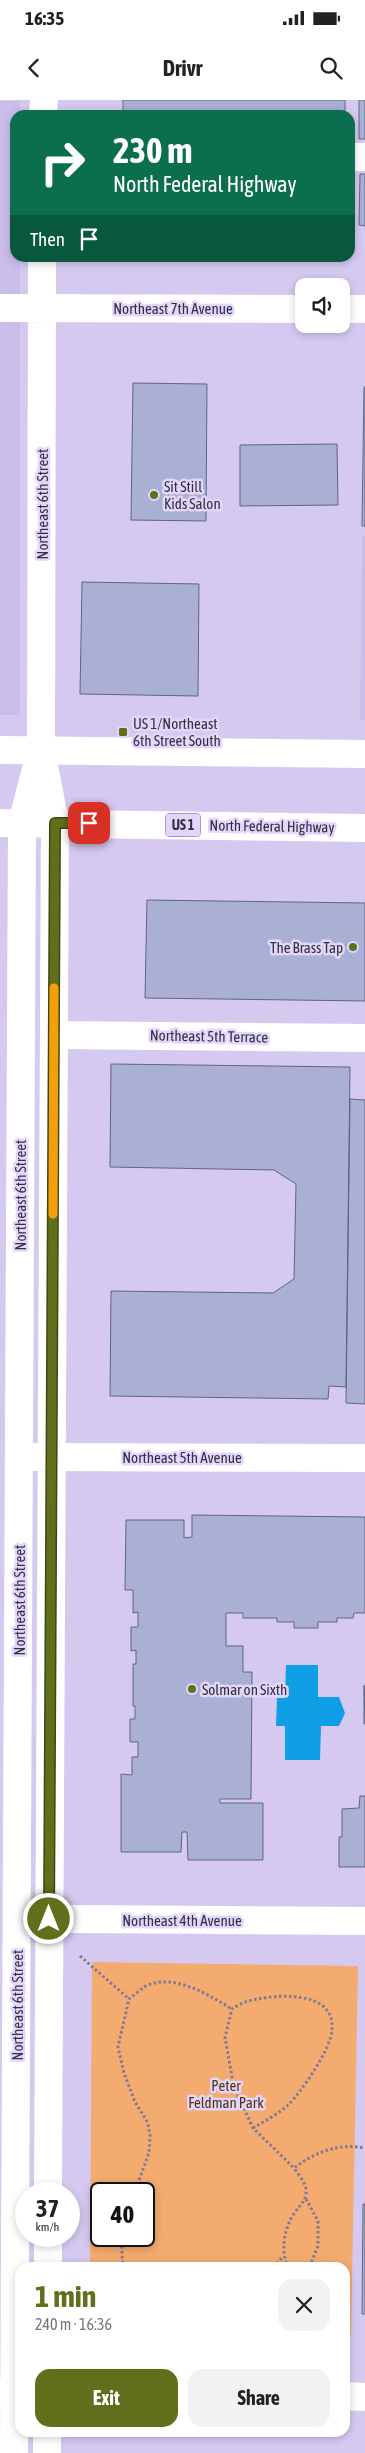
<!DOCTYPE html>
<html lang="en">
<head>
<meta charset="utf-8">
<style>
	:root { --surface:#fff; --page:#f2f2f2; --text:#222; --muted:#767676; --accent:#606f1b }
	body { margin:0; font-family:"Asap Condensed",sans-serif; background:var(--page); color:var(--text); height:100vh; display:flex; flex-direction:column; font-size:19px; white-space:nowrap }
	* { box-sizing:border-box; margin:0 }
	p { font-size:16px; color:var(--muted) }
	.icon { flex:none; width:28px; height:28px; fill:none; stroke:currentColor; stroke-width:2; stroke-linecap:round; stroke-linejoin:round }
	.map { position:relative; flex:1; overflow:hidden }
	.panel { position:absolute; left:15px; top:2162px; width:335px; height:175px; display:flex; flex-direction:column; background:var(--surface); border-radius:15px; box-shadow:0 2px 8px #0003 }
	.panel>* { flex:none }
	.guide { position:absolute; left:10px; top:10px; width:345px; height:152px; border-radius:15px; box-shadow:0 2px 8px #0003; background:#0b6e4f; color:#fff; overflow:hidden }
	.fabs { position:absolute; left:295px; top:178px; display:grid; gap:10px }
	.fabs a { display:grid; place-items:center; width:55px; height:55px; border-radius:10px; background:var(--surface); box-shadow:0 2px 8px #0003; font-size:25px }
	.speed { position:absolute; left:15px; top:2082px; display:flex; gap:10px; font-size:25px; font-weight:700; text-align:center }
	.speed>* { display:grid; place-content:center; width:65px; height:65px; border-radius:50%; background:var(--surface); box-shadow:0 2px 8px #0003; line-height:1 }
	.speed small { font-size:12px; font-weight:400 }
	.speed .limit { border:2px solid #111; border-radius:8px; background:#fff; color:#111 }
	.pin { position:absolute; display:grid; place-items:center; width:42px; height:42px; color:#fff; margin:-21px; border-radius:10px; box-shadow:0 2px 8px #0006 }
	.me { position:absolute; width:55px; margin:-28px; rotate:0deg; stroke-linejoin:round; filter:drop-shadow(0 0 4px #0008) }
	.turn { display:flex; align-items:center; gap:18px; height:105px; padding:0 20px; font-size:22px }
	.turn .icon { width:65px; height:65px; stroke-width:2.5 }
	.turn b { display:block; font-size:35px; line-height:42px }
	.then { display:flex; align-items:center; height:48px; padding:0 20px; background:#0003; gap:10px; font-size:19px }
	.round { display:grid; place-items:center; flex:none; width:52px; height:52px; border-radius:15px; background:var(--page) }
	.overview { display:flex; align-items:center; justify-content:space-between; height:85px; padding:0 20px }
	h1 { font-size:30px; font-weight:700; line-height:38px; color:var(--accent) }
	.cta { display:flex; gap:10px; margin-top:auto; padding:10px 20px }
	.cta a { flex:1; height:58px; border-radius:15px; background:var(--accent); color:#fff; font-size:20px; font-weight:700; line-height:58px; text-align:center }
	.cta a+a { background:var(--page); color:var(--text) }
	.status { display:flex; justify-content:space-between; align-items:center; height:35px; padding:0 25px; background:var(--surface); direction:ltr }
	.status svg { height:14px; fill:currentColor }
	header { display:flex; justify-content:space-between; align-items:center; height:65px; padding:0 20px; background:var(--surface); font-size:22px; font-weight:700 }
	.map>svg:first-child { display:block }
	.built { fill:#cbbdea }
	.green { fill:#f4ab70; fill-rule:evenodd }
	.water { fill:#109ee4 }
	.building { fill:#aaafd4; stroke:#606487 }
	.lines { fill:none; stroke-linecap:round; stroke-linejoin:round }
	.path { stroke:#827a94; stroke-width:3; stroke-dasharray:2.5 2.5; stroke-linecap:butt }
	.minor { stroke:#fff; stroke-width:28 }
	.major { stroke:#fff; stroke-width:28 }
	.route-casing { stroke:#3e4812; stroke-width:12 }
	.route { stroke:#606f1b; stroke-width:9 }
	.slow { stroke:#f59e0b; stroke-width:9 }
	.poi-dot { fill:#606f1b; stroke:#e2d6fd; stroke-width:2 }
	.labels { text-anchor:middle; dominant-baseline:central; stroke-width:5; stroke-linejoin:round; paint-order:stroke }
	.shield { fill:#e2d6fd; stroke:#696278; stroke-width:1 }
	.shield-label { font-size:14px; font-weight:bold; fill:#35303f }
	.street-label { font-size:15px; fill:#35303f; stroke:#e2d6fd }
	.poi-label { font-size:15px; fill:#35303f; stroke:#e2d6fd; text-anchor:start }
	.park-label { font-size:15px; fill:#56310f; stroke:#e2d6fd }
</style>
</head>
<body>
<div class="status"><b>16:35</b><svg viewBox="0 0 49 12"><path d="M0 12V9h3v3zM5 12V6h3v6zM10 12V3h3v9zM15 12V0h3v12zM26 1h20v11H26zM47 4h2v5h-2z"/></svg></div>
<header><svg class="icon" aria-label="back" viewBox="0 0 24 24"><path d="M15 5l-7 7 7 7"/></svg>Drivr<svg class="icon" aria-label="search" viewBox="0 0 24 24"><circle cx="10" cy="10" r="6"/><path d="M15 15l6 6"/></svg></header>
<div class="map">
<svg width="365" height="2353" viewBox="0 0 365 2353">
	<rect width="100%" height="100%" fill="#d5c9f0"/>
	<!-- built -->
	<path class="built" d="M0 1H20V15H15V158H20V615H0Z
		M362 436H365V620H360Z"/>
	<!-- green -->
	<path class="green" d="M92 1862 358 1866 351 2235H345V2168L90 2167ZM101 2094H144V2136H101Z"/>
	<!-- water -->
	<path class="water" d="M286 1565H318V1597H339L345 1613 339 1626H321L320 1660H285V1626H276L277 1598H285Z"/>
	<!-- building -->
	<path class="building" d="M123 0H345V15H123Z
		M359 0H365V39H359Z
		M360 74H365V126L359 125Z
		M133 283 207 284 206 421 131 420Z
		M364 287H365V426H362Z
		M337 344 338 405 240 406V345Z
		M82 482 199 484 198 596 80 594Z
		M147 800 365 803V901L145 898Z
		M111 964 350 967 346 1287 329 1286 328 1299 110 1296 111 1191 273 1193 294 1179 296 1084 274 1070 110 1067Z
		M350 999 365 1000V1304L346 1303Z
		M192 1415 365 1417V1513H354L353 1518H337V1522H318V1528H294V1522H277V1518H243V1513H226V1546H243V1572H252L251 1699H220V1703H263V1760H188L187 1732H182L181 1752H121V1674L132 1675V1657H138V1642H130V1619H135V1606H133V1564H136V1550L131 1551V1527H138V1512L133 1513V1490H125L126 1420H184V1438L192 1437Z
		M364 1585 365 1624H364Z
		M360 1696H365V1767H339V1737H342V1709L359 1708Z
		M363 2104H365V2214H362Z"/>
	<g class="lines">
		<!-- path -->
		<path class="path" d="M80 1856 129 1899
			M253 2028C265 2021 278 2014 288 2005 302 1991 331 1949 332 1930 336 1889 274 1894 249 1901 243 1902 237 1906 232 1909L225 1937 234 1988 253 2028 294 2068C315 2052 339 2043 365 2048
			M134 2094 149 2053 150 2036 148 2023 135 2002 124 1973 118 1947 129 1899C135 1895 141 1888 148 1885 176 1874 209 1895 232 1909
			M306 2099 318 2121V2146L309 2168
			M121 2136 123 2168
			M274 2168 283 2156
			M288 2168C280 2150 284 2128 295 2112 301 2104 307 2100 306 2089 305 2082 298 2074 294 2068"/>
		<!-- minor -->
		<path class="minor" d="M43 15 44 0
			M350 57H365
			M42 158 41 650 55 723 48 2094
			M0 208 304 209
			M341 209H365
			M54 935 365 938
			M34 1357 365 1358
			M31 1817 76 1819 365 1821
			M48 2168V2136
			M14 2353 22 723 39 658
			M47 2353V2332"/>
		<!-- major -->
		<path class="major" d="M0 650 365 654
			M0 723 365 728
			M0 2292H20
			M345 2296 365 2297"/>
	</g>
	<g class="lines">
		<defs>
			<path id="route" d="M49 1819 55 723H89"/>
		</defs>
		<!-- route casing -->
		<use href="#route" class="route-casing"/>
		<!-- route -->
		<use href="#route" class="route"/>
		<!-- slow -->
		<path class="slow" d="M53 1114 54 888"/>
	</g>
	<!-- markers -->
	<g class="poi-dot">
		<circle cx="154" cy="395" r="5"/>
		<rect x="118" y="627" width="10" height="10" rx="2.5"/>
		<circle cx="353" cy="847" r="5"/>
		<circle cx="192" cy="1589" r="5"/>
	</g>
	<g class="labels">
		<!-- shield labels -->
		<rect class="shield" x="165.5" y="713.5" width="35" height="23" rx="4"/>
		<g class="shield-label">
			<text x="183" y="725">US 1</text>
		</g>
		<!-- street labels -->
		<g class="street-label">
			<text x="173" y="208">Northeast 7th Avenue</text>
			<text transform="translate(42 404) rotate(-90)">Northeast 6th Street</text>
			<text transform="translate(272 726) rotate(1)">North Federal Highway</text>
			<text transform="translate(209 936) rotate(1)">Northeast 5th Terrace</text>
			<text transform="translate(20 1095) rotate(-90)">Northeast 6th Street</text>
			<text x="182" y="1357">Northeast 5th Avenue</text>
			<text transform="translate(19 1500) rotate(-90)">Northeast 6th Street</text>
			<text x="182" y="1820">Northeast 4th Avenue</text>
			<text transform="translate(17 1905) rotate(-90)">Northeast 6th Street</text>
		</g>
		<!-- poi labels -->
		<g class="poi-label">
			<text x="164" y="386">Sit Still<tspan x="164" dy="17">Kids Salon</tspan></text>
			<text x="133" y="623">US 1/Northeast<tspan x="133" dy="17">6th Street South</tspan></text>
			<text x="343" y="847" text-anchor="end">The Brass Tap</text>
			<text x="202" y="1589">Solmar on Sixth</text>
		</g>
		<!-- park labels -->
		<g class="park-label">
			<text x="226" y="1985">Peter<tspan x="226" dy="17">Feldman Park</tspan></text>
		</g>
	</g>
</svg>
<div class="fabs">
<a><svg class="icon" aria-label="sound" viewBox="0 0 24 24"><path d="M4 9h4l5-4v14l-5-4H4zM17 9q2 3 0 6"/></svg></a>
</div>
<div class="speed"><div>37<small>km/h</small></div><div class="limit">40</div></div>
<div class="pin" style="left:89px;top:723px;background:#d93025"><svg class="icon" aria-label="arrive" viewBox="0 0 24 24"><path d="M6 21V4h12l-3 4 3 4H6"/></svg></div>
<svg class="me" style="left:49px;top:1819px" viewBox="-20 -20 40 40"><circle r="17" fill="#606f1b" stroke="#fff" stroke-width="3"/><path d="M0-11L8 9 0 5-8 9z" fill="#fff"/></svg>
<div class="guide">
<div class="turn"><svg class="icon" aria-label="right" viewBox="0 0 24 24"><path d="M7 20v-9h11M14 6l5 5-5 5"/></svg><div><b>230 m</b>North Federal Highway</div></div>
<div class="then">Then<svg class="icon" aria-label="arrive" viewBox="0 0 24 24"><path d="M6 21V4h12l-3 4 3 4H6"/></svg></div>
</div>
<section class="panel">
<div class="overview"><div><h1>1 min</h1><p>240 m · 16:36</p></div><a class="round"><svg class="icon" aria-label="close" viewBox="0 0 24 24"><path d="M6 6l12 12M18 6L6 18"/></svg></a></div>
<div class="cta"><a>Exit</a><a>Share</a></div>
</section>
</div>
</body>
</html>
